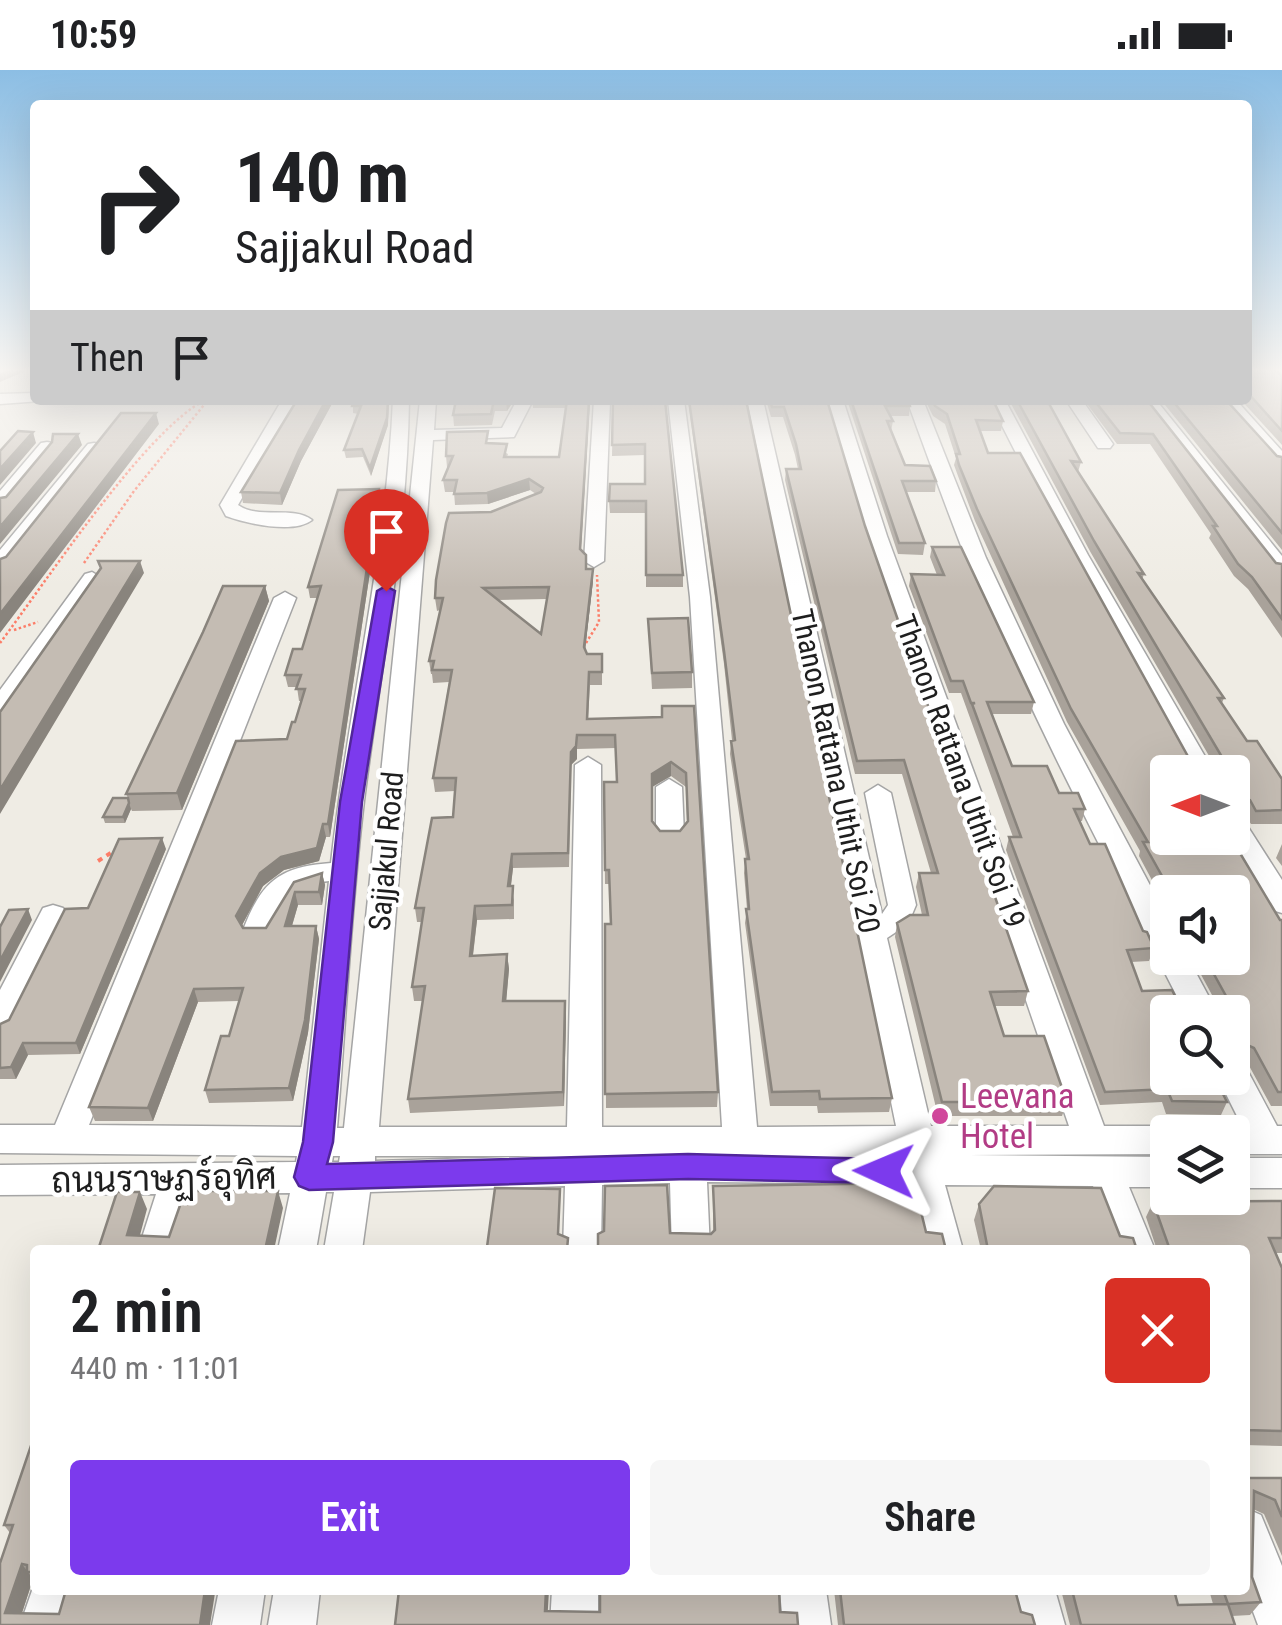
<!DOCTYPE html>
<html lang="en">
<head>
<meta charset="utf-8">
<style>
	:root { --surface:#fff; --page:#f6f6f6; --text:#202124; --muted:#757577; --accent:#7c3aed }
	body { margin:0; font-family:"Roboto Condensed",Sarabun,sans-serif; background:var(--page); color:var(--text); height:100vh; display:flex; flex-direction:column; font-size:38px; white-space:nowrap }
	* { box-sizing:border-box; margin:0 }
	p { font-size:32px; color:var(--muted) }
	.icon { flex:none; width:55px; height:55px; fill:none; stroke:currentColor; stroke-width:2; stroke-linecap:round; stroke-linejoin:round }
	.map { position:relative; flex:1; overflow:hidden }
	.panel { position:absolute; left:30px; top:1175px; width:1220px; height:350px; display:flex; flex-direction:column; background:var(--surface); border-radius:10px; box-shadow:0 10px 40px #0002 }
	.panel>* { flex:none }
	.hud { position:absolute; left:30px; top:30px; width:1222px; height:305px; border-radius:10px; box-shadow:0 10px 40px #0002; background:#fff; color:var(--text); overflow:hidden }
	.needle { width:65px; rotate:270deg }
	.tools { position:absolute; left:1150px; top:685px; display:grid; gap:20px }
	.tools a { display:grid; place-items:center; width:100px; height:100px; border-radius:10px; background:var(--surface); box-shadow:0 10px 40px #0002; font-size:50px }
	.pin { position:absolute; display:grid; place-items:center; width:85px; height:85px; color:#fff; margin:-102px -42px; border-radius:50% 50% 50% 0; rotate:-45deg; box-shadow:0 0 10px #0007 }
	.pin .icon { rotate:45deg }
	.me { position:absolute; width:110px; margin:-55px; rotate:271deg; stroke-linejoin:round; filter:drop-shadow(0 0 8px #0008) }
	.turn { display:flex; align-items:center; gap:35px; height:210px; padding:0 40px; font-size:45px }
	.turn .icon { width:130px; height:130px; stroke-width:2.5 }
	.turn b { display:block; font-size:70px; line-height:85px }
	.then { display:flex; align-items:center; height:95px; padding:0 40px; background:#0003; gap:20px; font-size:38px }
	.round { display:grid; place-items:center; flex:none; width:105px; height:105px; border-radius:10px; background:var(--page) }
	.headline { display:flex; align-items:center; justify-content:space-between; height:170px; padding:0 40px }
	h1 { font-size:60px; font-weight:600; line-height:75px }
	.primary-button { display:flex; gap:20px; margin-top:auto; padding:20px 40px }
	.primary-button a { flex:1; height:115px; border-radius:10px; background:var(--accent); color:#fff; font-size:40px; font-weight:600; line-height:115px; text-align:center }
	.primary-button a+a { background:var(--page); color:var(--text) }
	.status { display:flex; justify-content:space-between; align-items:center; height:70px; padding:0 50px; background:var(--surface); direction:ltr }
	.status svg { height:28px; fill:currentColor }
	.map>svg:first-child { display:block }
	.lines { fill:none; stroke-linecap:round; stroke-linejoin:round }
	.minor-casing { stroke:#a5a5a5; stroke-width:3 }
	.path-far1 { stroke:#fc7d68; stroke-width:2.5; stroke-dasharray:2.5 2.5; stroke-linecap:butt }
	.path { stroke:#fc7d68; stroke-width:4; stroke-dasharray:5 5; stroke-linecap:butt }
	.minor { fill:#fff; fill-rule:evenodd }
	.wall { fill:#a9a29a; fill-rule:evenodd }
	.shaded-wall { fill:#89847d }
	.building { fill:#c4bcb3; stroke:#89847d; stroke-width:2.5; fill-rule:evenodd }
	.route { fill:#7c3aed; stroke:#51269a; stroke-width:2.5 }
	.hotel-dot { fill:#d1479c; stroke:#fff; stroke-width:4 }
	.labels { text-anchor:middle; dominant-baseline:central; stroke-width:9; stroke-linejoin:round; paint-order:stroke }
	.street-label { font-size:30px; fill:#1e1e1e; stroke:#fff }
	.near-hotel-label { font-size:35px; fill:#b23c85; stroke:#fff; text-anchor:start }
	.near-street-label { font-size:35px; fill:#1e1e1e; stroke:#fff }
</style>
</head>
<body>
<div class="status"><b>10:59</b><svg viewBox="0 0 49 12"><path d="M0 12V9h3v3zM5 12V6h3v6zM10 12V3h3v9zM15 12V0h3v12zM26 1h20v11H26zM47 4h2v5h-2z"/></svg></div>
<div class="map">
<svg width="1282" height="1555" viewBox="0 0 1282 1555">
	<rect width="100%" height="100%" fill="#efece4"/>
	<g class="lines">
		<defs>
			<path id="minor" d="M35 323V330L41 331 0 334V324Z
				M282 330H298L238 435C259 450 293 435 312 450 294 464 248 454 226 446L220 435Z
				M393 330H409C407 468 381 595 364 731 351 839 346 949 337 1058H344L420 330H436L434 360 502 358 517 330H533L514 367 433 370 379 1057H567L575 695 588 687 601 695 602 1057H722L690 527 668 330H684L710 527 757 1057 896 1056 747 330H763L882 844 888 835 865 723 878 715 891 723 916 835 908 854 887 868 931 1056H1069L867 466 827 330H843L887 466 1104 1056H1168L1182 1062H1168V1084L968 1085 1168 1087V1117H1129L1155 1180H1117L1093 1116 945 1115 963 1180H925L908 1114 707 1112 710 1180H672L670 1113 602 1115 601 1180H563L565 1116 370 1122 362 1180H324L334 1122H326L316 1180H278L290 1123 192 1124 176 1180H138L156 1124 0 1125V1095L296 1092 297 1086 0 1083V1055H55L274 528 285 522 296 528 89 1055 302 1057 329 811C282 816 289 833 268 867L258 870 248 867 243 860C262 811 279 797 331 793 348 637 386 487 393 330ZM333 1086H340L339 1092H332ZM375 1086H556L375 1091Z
				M594 330H610L604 491 594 497 584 491Z
				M907 330H923L986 488 1064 654 1168 849V888H1188L1217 942H1185C1110 795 1028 643 965 486 945 435 926 382 907 330Z
				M989 330H1005L1088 485 1214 702H1189L1068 485Z
				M1066 330H1082L1113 374 1110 378H1098Z
				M1140 330H1156L1282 486V505L1275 503Z
				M1219 330H1236L1282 381V396L1276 395Z
				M47 372 53 373V381L7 436 0 438V421L41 373Z
				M94 373 100 374V382L7 497 0 499V480L88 374Z
				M92 502 102 508 8 642 0 644V620L85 504Z
				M669 709 682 717 684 765 680 771H660L656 765V717Z
				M1232 744 1241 746 1282 810V843L1272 840 1228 768H1232Z
				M53 835 63 838 68 845 11 960 0 964V920L43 838Z
				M1232 990 1244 994 1277 1056H1282V1084H1232V1062H1218L1242 1056 1218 1008H1232Z
				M1232 1088H1282V1118H1232Z
				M1245 1438 1261 1445 1282 1496V1555H1258L1245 1520Z
				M35 1512V1520H78L68 1555H20Z
				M219 1520H265L260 1555H212Z
				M274 1520H320L316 1555H268Z
				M552 1520H598V1555H550Z
				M780 1520H826L831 1555H783Z
				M1009 1520H1055L1065 1555H1017Z"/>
		</defs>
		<!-- minor casing -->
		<use href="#minor" class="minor-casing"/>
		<!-- path-far1 -->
		<path class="path-far1" d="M84 493 134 421 208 330
			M14 560 38 552
			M0 573C46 512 144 362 205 330
			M586 573 599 552 597 505"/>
		<!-- path -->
		<path class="path" d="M98 791 117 779"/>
		<!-- minor -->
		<use href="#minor" class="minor"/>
	</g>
	<!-- wall -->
	<path class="wall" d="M1248 300 1282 306V375L1241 330H1248Z
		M297 330H334L301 391 282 435 243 433 241 422Z
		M353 330 388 355 371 406 363 387 346 388 344 380 358 344 353 343Z
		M456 330H514L507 341H495L492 355 454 356 453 345Z
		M532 330H590L581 480 587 499H593V511L585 580 587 584H602V615H590L588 649 662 647 694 636 718 1022 717 1037 606 1038 605 854H610L609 814H605L604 712H616V678L577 679V689L571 695 569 797 513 798 511 816 514 830V849L477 850 473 886 507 884 509 899 506 931 566 945 564 1036 410 1043 408 1029 423 931H414L412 917 422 852H417L415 838 453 747 455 721 435 722 433 708 449 612 433 613 432 604H431L429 591 440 540 437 541 435 528 491 442 536 424 530 420 488 434 455 435 454 422H445L443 410 448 397H447L446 386 489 373 508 384 507 387H559L566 338H533ZM547 529 541 564 498 530ZM671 706 686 717 687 752 680 761H660L652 751V717Z
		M613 330H665L683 505V517H646V443H610L609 431 645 414V385L612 386Z
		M688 330H746L892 1028 889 1042 818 1043 817 1036H770L745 853 747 839 744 803 746 789 730 684 731 671 732 670 724 594Z
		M766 330H827L865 456 1028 921 1024 936H994L1004 966 1067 1032 1062 1046H938L895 867 897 853 922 845 916 817 919 803H931L902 704H855L785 410 786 399H798L795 385 783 347H771Z
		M847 330H909L910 336 909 346H890L893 351 891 361 905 395 936 411 935 422H906L925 473 923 485 898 484Z
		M925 330H993L1003 351 1001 361H980L988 383 1190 690 1212 691 1091 483 1009 330H1047L1081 392 1078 402 1144 504 1142 510 1224 628 1222 633 1247 671 1282 709V754H1251L1244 744 1234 741 1232 743V702H1168L1280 850H1282V1036H1271L1247 992 1238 988 1232 979V942H1215L1218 936 1192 888H1232V822H1168V840L1139 786 1140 781 1067 652 975 451 958 406 954 395 956 388 945 354 933 346Z
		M1084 330H1147L1276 493 1282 494V568L1248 519 1234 506 1209 468 1211 464 1150 374H1117Z
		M1161 330H1226L1277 386 1282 387V480Z
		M381 429 330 767H326L319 791 284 800 263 816 242 855 243 858H266L294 812 322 803 325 815 322 835H298L292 856H316L319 869 308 963 293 1031 209 1033 205 1020 229 966 239 931 198 932 153 1051H95L89 1037 295 652 301 631H299L297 617H288L285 605 302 579 317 528H310L308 517Z
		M932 477 1034 632 1031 644H992L1012 696 1085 739 1082 751H1080L1090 774 1154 878 1149 891 1131 892 1142 921 1227 1032 1221 1045 1166 1044 1162 1032 1100 1035 1006 780 1009 767H1013L961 623H949L909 516 911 504 937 505 930 487Z
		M265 516 269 531 182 740 132 741 131 739 125 753H105L103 747 128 728 126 724Z
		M648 549 692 602V618L652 619Z
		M1282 774V796L1276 788Z
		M166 779 80 984 28 985 16 1009H0V954L9 950 88 838Z
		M713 1116 926 1162 946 1180 670 1163 711 1164 713 1163Z
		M1282 1131V1183H1276L1282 1198V1376L1245 1375V1180H1157L1146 1147 1153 1132Z
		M979 1134 1120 1166 1137 1180H981L974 1150Z
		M35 1364V1511L33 1509 22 1543 59 1544 215 1523 0 1555 10 1463 4 1455Z
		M1245 1408H1282V1486L1264 1444 1253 1439 1252 1507 1261 1532 1250 1545 1232 1546 1235 1555H1070L1061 1520H1174L1178 1535 1213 1534 1209 1520H1245Z
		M834 1520H1015L1021 1542 1035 1555H838Z"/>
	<!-- shaded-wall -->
	<path class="shaded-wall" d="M7 300H28L0 312V303Z
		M326 330H334L301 391 282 435 280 423 299 380Z
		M388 330H389L388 355 371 406 370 398Z
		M506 330H514L507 341Z
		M589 330H590L580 491V479Z
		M156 343 159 354 0 563V544Z
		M33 362 36 373 0 415V399Z
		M78 364 82 375 0 474V457Z
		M529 409 530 420 488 434 487 423Z
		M379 419 381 429 330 767 328 754Z
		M140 491 144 503 0 744V720Z
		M593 499V511L584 589V577Z
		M265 516 269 531 182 740 177 723Z
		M577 665V689L571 695 569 797 571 682Z
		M671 692V706L652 717V704Z
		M129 733 131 739 125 753 123 747Z
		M323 754 326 767 319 791 284 800 263 816 240 859 236 846 260 803Z
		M162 768 166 779 80 984 76 973Z
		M512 784 513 798 509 830 508 816Z
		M322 803 325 815 322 835 319 822Z
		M295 822 298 835 288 869 285 856Z
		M475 836 477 850 471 900 470 886Z
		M28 839 32 850 0 912V891Z
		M316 856 319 869 308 963 293 1031 289 1018Z
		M507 884 509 899 505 945 503 931Z
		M194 919 198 932 153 1051 148 1038Z
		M565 931 566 945 564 1036 563 1022Z
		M23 973 28 985 16 1009 11 997Z
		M278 1121 283 1138 274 1180H265Z
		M140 1122 147 1139 136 1180 127 1165Z
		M22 1494 33 1509 18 1555 5 1543Z
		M205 1520H213L215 1523 210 1555H200Z
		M546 1520H549L547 1555 545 1541Z"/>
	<!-- building -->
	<path class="building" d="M1248 300H1276L1282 306V361L1248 323Z
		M297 330H326L299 380 280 423 241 422Z
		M353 330H388L387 348 370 398 362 379 344 380 361 336H352Z
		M456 330H506H494L491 344 453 345Z
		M567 330H589L580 479 586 485V499H593L584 577 587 584H602V602H589L587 649 662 647V636H694L718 1022 605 1024V854H611L609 800H605L604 712H617L615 665H577L576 676 571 682 568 783 512 784 508 816H513L512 835 475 836 470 886 507 884 503 931H565L563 1022 408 1029 425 916 412 917 424 838H415L432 748 453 747 456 708H433L452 600H432L434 591H429L443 528H435L436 510 446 453 449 443 491 442 541 422 543 418 529 409 487 423 454 424 457 410H443L453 386H446L447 362 488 361 486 373 507 374 504 387H559ZM549 517 541 564 483 518ZM671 692 686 703 688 751 680 761H660L652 751V704Z
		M613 330H665L683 505H646V431H609L610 414H645V374L612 375Z
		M689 330H746L892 1028 820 1029 819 1021 772 1022 746 839H749L745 789H749L731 671 735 670 724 581Z
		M770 330H827L865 456 1028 921 990 922 1004 966H1044L1067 1032H942L897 853 910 845H928L919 803H938L904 690 857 691 786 399H801L796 374 784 337H772Z
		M851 330H909L910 336H885L893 351H887L905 395 930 396 936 411H902L925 473H899Z
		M932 330H993L1003 351 976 350 988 383H1020L1190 690 1221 691 1222 687 1094 471 1017 330H1047L1081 392 1071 391 1144 504 1138 503 1224 628H1218L1247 671H1257L1282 709V740L1256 741 1250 730 1238 727 1233 730 1232 741V702H1168V768H1231L1280 850H1282V1022H1278L1254 978 1245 974 1232 954V942H1226L1224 939 1220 932 1226 926 1205 888H1232V822H1171L1143 772H1148L1071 639 977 439 959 395 956 384H960L947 344 935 336Z
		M1094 330H1147L1276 493 1282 494V549L1252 507 1238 494 1213 456H1217L1153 364 1120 363Z
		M1172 330H1226L1277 386 1282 387V463Z
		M121 343H156L0 544V489L6 487Z
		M18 361 33 362 0 399V381Z
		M53 364H78L0 457V428L6 427 52 372Z
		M379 419 328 754H323L317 778 281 787 260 803 236 846 243 858H266L294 812 322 803 319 822H295L285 856H316L305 950 289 1018 205 1020 221 966H229L243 918 194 919 148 1038 89 1037 236 671 287 669 292 652H295L305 619H296L301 605H285L293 579H302L321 516 308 517 338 420Z
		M932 477H961L1034 632H987L1012 696H1047L1059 723H1078L1085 739H1074L1090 774H1105L1143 861 1147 862 1154 878 1127 880 1142 921 1172 920 1183 942H1168V1008H1215L1227 1032 1172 1031 1167 1019 1105 1022 1009 767H1021L972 634 975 633H971L963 611H951L911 504 944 505Z
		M98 491H140L0 720V642L101 498Z
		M223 516H265L177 723 126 724 203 562Z
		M688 548 692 602 652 603 648 549Z
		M113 728H128L129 733 123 747H103Z
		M162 768 76 973H23L11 997 0 998V954L9 950 65 839 88 838 119 769Z
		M28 839 0 891V857L9 840Z
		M914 1113 926 1162 942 1164 946 1180H598V1164L604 1161 605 1116 667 1115 670 1163 711 1164 715 1160 713 1116Z
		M994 1116 1101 1118 1120 1166 1133 1168 1137 1180H988L979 1134Z
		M495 1118 560 1119 558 1164 568 1168 567 1180H400V1177H487Z
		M185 1121H278L265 1180H98L117 1122H140L127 1165 169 1167Z
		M1282 1131V1168H1269L1282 1198V1361L1245 1360V1180H1170L1153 1132Z
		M35 1364V1502H27V1495L22 1494 5 1543 59 1544 66 1520H205L200 1555H0V1493L13 1455H4Z
		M1245 1408H1282V1447L1275 1430 1254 1421 1252 1507 1261 1532 1228 1534 1223 1520H1245Z
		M399 1520H546L545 1541 600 1542V1520H779L780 1542 797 1543 798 1555H395Z
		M840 1520H1015L1021 1542 1032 1545 1035 1555H844Z
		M1072 1520H1174L1178 1535 1228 1534 1235 1555H1081Z"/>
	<!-- sky -->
	<linearGradient id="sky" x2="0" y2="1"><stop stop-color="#8cbee4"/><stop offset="0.58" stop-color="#f8f6f3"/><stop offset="1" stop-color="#f8f6f3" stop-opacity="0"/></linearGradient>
	<rect width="1282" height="518" fill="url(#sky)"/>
	<!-- route -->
	<path class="route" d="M386 516 395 521 362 732 333 1072 327 1094 688 1084 884 1089 894 1092 899 1101 894 1110 884 1113 688 1109 309 1120 299 1116 294 1107 303 1072 340 732 377 521Z"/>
	<!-- markers -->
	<circle class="hotel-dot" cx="940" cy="1046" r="10"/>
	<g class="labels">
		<!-- street labels -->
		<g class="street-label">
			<text transform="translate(836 701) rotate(78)">Thanon Rattana Uthit Soi 20</text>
			<text transform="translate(960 701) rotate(70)">Thanon Rattana Uthit Soi 19</text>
			<text transform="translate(386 781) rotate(-85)">Sajjakul Road</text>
		</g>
		<!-- near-hotel labels -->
		<g class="near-hotel-label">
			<text x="960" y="1026">Leevana<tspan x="960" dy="40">Hotel</tspan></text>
		</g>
		<!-- near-street labels -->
		<g class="near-street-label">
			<text transform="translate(164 1109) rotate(-1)">ถนนราษฏร์อุทิศ</text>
		</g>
	</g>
</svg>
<div class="tools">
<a><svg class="needle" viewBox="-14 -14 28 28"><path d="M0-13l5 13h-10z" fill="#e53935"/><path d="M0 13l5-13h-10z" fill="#757577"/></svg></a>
<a><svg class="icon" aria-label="sound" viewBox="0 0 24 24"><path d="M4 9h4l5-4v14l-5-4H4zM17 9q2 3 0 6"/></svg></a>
<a><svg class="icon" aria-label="search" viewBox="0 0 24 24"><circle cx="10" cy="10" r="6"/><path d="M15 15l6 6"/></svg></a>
<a><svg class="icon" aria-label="layers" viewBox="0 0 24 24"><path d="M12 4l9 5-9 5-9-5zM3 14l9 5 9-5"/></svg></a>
</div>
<div class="pin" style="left:386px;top:521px;background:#d93025"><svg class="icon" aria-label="arrive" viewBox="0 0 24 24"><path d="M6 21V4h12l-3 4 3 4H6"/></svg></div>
<svg class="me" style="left:884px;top:1101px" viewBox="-20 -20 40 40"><path d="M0-17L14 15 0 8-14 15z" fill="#7c3aed" stroke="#fff" stroke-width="4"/></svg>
<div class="hud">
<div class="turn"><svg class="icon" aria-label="right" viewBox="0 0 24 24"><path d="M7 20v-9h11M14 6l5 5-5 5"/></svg><div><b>140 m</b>Sajjakul Road</div></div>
<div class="then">Then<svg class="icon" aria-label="arrive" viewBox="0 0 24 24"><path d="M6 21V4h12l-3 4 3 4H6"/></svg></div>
</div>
<section class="panel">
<div class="headline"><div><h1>2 min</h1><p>440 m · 11:01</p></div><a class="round" style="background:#d93025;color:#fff"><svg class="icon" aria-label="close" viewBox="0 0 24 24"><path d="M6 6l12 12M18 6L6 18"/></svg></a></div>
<div class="primary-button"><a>Exit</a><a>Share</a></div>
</section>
</div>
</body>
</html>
